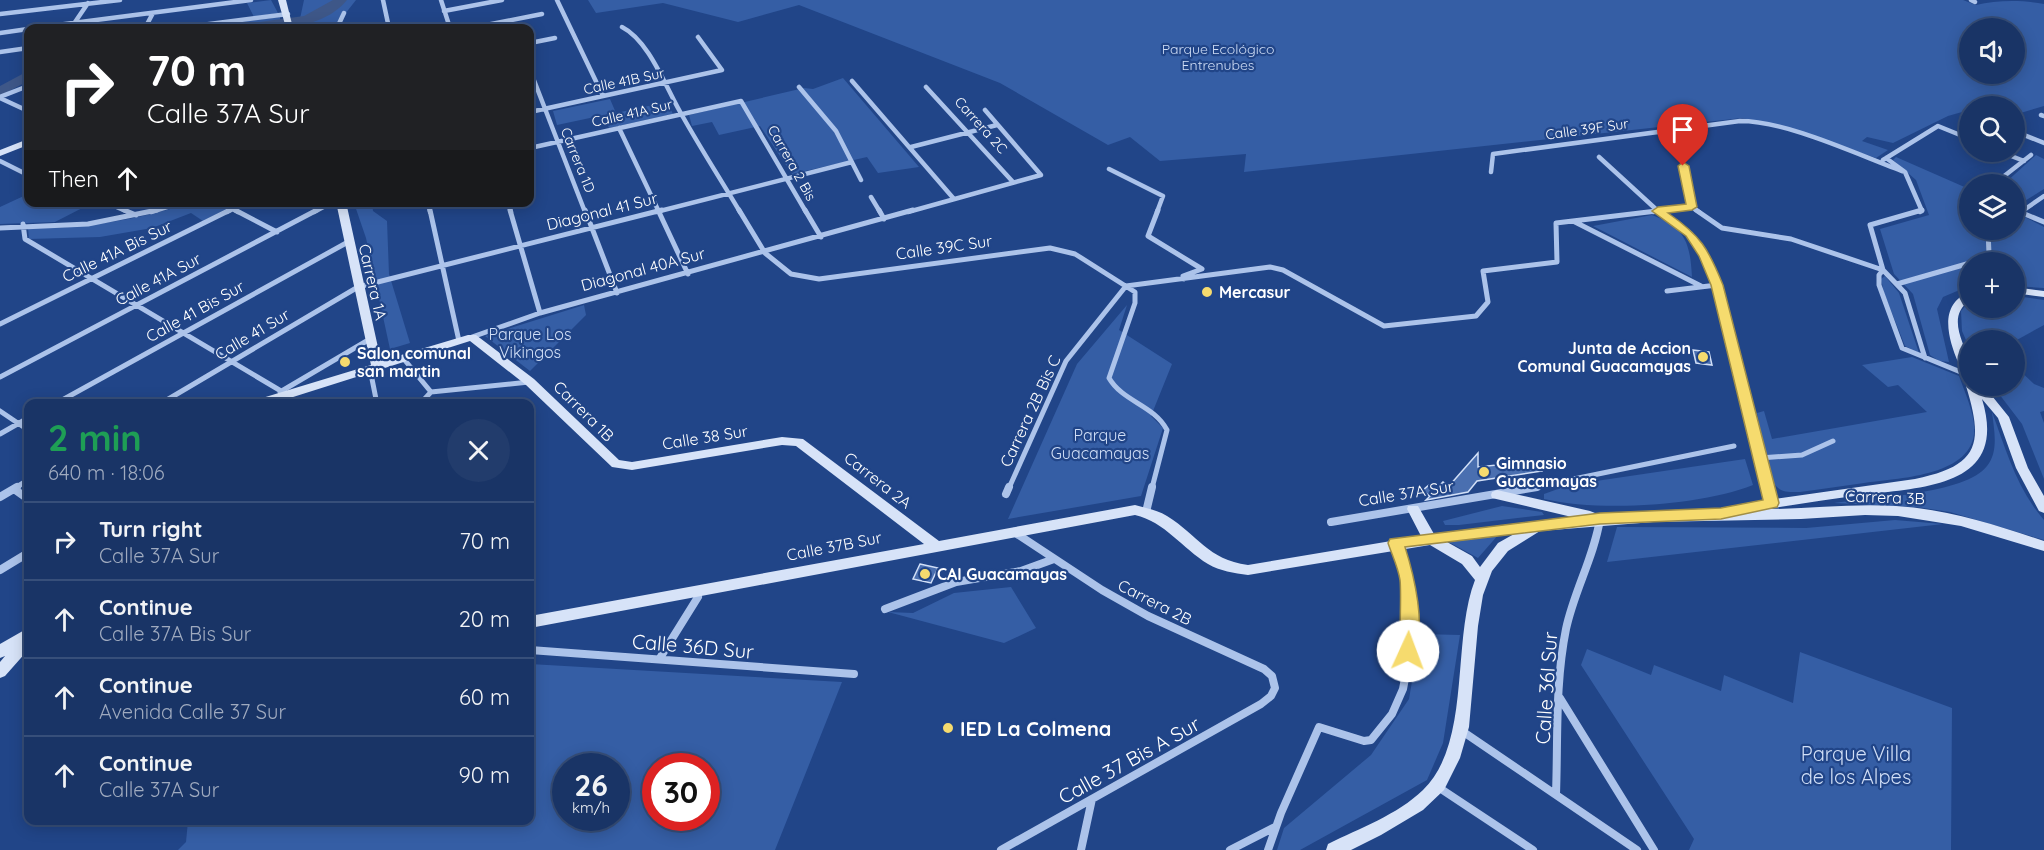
<!DOCTYPE html>
<html lang="en">
<head>
<meta charset="utf-8">
<style>
	:root { --surface:#193466; --page:#223c6c; --text:#f1f3f6; --muted:#9faabf; --line:#374f7a }
	body { margin:0; font-family:Quicksand,sans-serif; background:var(--page); color:var(--text); height:100vh; display:flex; flex-direction:column; font-size:22px; white-space:nowrap }
	* { box-sizing:border-box; margin:0 }
	p { font-size:20px; color:var(--muted) }
	.icon { flex:none; width:33px; height:33px; fill:none; stroke:currentColor; stroke-width:2; stroke-linecap:round; stroke-linejoin:round }
	.map { position:relative; flex:1; overflow:hidden }
	.sheet { position:absolute; left:24px; top:399px; width:510px; height:426px; display:flex; flex-direction:column; background:var(--surface); border-radius:12px; box-shadow:0 3px 15px #0003,0 0 0 2px var(--line) }
	.sheet>* { flex:none }
	.guide { position:absolute; left:24px; top:24px; width:510px; height:183px; border-radius:12px; box-shadow:0 3px 15px #0003,0 0 0 2px var(--line); background:#202124; color:#fff; overflow:hidden }
	.buttons { position:absolute; left:1959px; top:18px; display:grid; gap:12px }
	.buttons a { display:grid; place-items:center; width:66px; height:66px; border-radius:50%; background:var(--surface); box-shadow:0 3px 15px #0003,0 0 0 2px var(--line); font-size:30px }
	.speed { position:absolute; left:552px; top:753px; display:flex; gap:12px; font-size:30px; font-weight:700; text-align:center }
	.speed>* { display:grid; place-content:center; width:78px; height:78px; border-radius:50%; background:var(--surface); box-shadow:0 3px 15px #0003,0 0 0 2px var(--line); line-height:1 }
	.speed small { font-size:15px; font-weight:400 }
	.speed .limit { border:9px solid #d22; background:#fff; color:#111 }
	.pin { position:absolute; display:grid; place-items:center; width:51px; height:51px; color:#fff; margin:-62px -26px; border-radius:50% 50% 50% 0; rotate:-45deg; box-shadow:0 0 6px #0007 }
	.pin .icon { rotate:45deg }
	.me { position:absolute; width:66px; margin:-33px; rotate:2deg; stroke-linejoin:round; filter:drop-shadow(0 0 4px #0008) }
	.turn { display:flex; align-items:center; gap:21px; height:126px; padding:0 24px; font-size:27px }
	.turn .icon { width:78px; height:78px; stroke-width:2.5 }
	.turn b { display:block; font-size:42px; line-height:51px }
	.then { display:flex; align-items:center; height:57px; padding:0 24px; background:#0003; gap:12px; font-size:22px }
	.round { display:grid; place-items:center; flex:none; width:63px; height:63px; border-radius:32px; background:var(--page) }
	.summary { display:flex; align-items:center; justify-content:space-between; height:102px; padding:0 24px }
	h1 { font-size:36px; font-weight:700; line-height:45px; color:#1e9e55 }
	ul { padding:0; list-style:none }
	li { display:flex; align-items:center; gap:18px; height:78px; padding:0 24px; border-top:2px solid var(--line) }
	li div { flex:1 }
	li b { display:block; font-size:22px }
	li em { font-style:normal }
	.map>svg:first-child { display:block }
	.green { fill:#355ea5; fill-rule:evenodd }
	.lines { fill:none; stroke-linecap:round; stroke-linejoin:round }
	.river { fill:#3e5788; fill-rule:evenodd }
	.building { fill:#4a6fb0; stroke:#d1dff7; stroke-width:1.5 }
	.street-far2 { stroke:#acc3ea; stroke-width:4.5 }
	.street-far1 { stroke:#acc3ea; stroke-width:5 }
	.street { stroke:#acc3ea; stroke-width:8 }
	.secondary { fill:#d7e3f8; fill-rule:evenodd }
	.route { fill:#f6db6e; stroke:#a08e48; stroke-width:1.5 }
	.poi-dot { fill:#f6db6e; stroke:#214588; stroke-width:2 }
	.labels { text-anchor:middle; dominant-baseline:central; stroke-width:4.5; stroke-linejoin:round; paint-order:stroke }
	.far-park-label { font-size:14px; fill:#d1dff7; stroke:#214588 }
	.far-street-label { font-size:14px; fill:#fff; stroke:#214588 }
	.street-label { font-size:16px; fill:#fff; stroke:#214588 }
	.poi-label { font-size:16px; font-weight:bold; fill:#fff; stroke:#214588; text-anchor:start }
	.park-label { font-size:16px; fill:#d1dff7; stroke:#214588 }
	.near-street-label { font-size:20px; fill:#fff; stroke:#214588 }
	.near-poi-label { font-size:20px; font-weight:bold; fill:#fff; stroke:#214588; text-anchor:start }
	.near-park-label { font-size:20px; fill:#d1dff7; stroke:#214588 }
</style>
</head>
<body>
<div class="map">
<svg width="2044" height="850" viewBox="0 0 2044 850">
	<rect width="100%" height="100%" fill="#214588"/>
	<!-- green -->
	<path class="green" d="M271 0 278 13 254 17 247 3Z
		M304 0H356L334 28H298Z
		M588 0H1963L1976 5C1997 0 2023 0 2044 4V106L2017 114 2014 106H1970L1969 110 1948 116 1893 143 1867 137 1862 141 1888 150 1876 158 1780 125 1742 118 1244 172 1246 154 1160 161 1130 137 1108 145 1000 83 799 5 738 22 663 3 596 13ZM1970 28H2014V74H1970Z
		M280 17V28H191Z
		M843 78 919 167 878 173 867 157 792 174 760 126 719 135 712 122 692 126 689 115 804 88 813 89Z
		M610 99 616 113 667 102 673 114 609 128 604 115 557 125 553 111Z
		M2036 155 2044 159V189L2015 207 2014 184H2004Z
		M1896 157 1969 189 1970 230H2014L2015 212 2044 227V288L2015 286 2014 262H1970L1969 286 1943 297 1937 309 1949 362 1939 361 1930 355 1913 294 1894 274 1880 229 1929 215 1916 180 1893 160Z
		M28 194V202L90 204 55 222 0 224V207Z
		M190 203H225L232 207 203 221 191 213 152 228 100 237 29 239 28 228C84 229 137 220 190 203Z
		M354 203H372L373 211 387 221 389 274 410 343 390 349 366 238Z
		M1652 215C1686 228 1690 243 1692 277L1593 226Z
		M1885 276 1899 293 1919 353 1905 346 1884 293 1881 279Z
		M2015 296 2044 300V325L2015 341 1970 340 1969 347 1962 331 1961 311 1969 302 1970 308H2014Z
		M584 305 586 315 530 371 485 336Z
		M1127 305 1119 330 1172 364 1151 416 1163 428 1141 496 1008 519 1077 364Z
		M1912 357 1959 376C1965 393 1976 416 1974 434 1969 477 1896 478 1864 483 1843 486 1822 489 1800 492 1793 492 1783 493 1777 487 1765 475 1761 430 1757 413L1764 411 1772 439 1927 412 1898 385 1888 387 1862 365Z
		M2015 366 2034 384 2044 388V411L2040 412 2044 423V479L2022 424 1993 386H2014Z
		M1992 412C2006 450 2017 489 2044 520V540L1950 512 1917 507 1834 503C1869 498 1966 494 1987 466 1999 451 1994 430 1992 412Z
		M1745 459 1753 485C1700 506 1600 512 1544 499V494L1569 485Z
		M1502 506 1542 512 1544 515 1459 525H1445L1443 521Z
		M1895 520 1943 524 1607 562 1617 527 1806 528Z
		M1499 534 1478 558 1445 540Z
		M1011 587 1036 628 1004 643 888 612 913 613 954 593Z
		M1420 634 1460 635 1443 743 1427 780 1300 850H1277L1284 828 1371 755 1409 699Z
		M1587 649 1651 675 1654 665 1721 691 1724 675 1793 703 1800 652 1952 708 1951 850H1689L1694 839 1581 665Z
		M530 664 842 682 775 850H178L186 842 188 821 530 820ZM566 766H616V818H566ZM656 766H706V818H656Z"/>
	<g class="lines">
		<!-- river -->
		<path class="river" d="M333 0H347C324 29 272 32 238 28L245 24 304 16Z
			M28 71V81L0 96V86Z"/>
	</g>
	<!-- building -->
	<path class="building" d="M1693 350 1709 352 1712 365 1696 363Z
		M1478 453V467L1536 461 1542 471 1477 481 1468 492 1426 500 1430 496 1422 491 1429 485 1436 489 1443 482 1449 486Z
		M920 564 938 568 931 583 913 579Z"/>
	<g class="lines">
		<!-- street-far2 -->
		<path class="street-far2" d="M383 0 389 28
			M441 0 450 28
			M557 0 603 96
			M1971 0 1975 2
			M444 11 502 0
			M0 14 120 0
			M622 27C650 41 667 91 683 117 701 149 721 180 740 212
			M34 28 251 0
			M71 28 88 3
			M145 28 153 13
			M178 28 288 14
			M337 28 344 13
			M471 28 542 14
			M0 33 28 29
			M530 43 555 38
			M0 52 28 48
			M530 70 585 212
			M852 81 954 199
			M799 87 836 131 861 180
			M926 87 1013 182
			M0 97 28 86
			M0 98 28 111
			M530 112 722 70 698 37
			M2041 115 2044 116
			M619 128 659 212
			M2014 131 2044 143
			M911 147 997 125
			M530 148 741 101 806 212
			M2001 152 2024 161
			M1599 157 1659 212
			M1886 158 1905 172 1922 211 1920 212
			M1883 160 1938 126 1970 139
			M0 161 28 175
			M1683 166 1692 207
			M1109 169 1163 196 1157 212
			M1491 172 1493 154 1740 121C1788 121 1858 155 1905 172
			M1994 184 2031 155
			M871 197 880 212
			M105 202 128 212
			M428 202 430 212
			M508 202 511 212
			M1692 207 1699 212
			M233 209 238 212
			M151 212 183 202
			M227 212 246 202
			M314 212 329 204
			M656 212 852 162
			M908 212 1041 175 985 110
			M1653 212 1692 207
			M2021 212 2044 196"/>
		<!-- street-far1 -->
		<path class="street-far1" d="M124 210 136 215
			M235 210 277 232
			M430 210 459 341
			M510 210 540 313
			M585 210 617 293
			M658 210 688 274
			M739 210 765 253 791 274 819 279 1050 248 1075 254 1135 292V303L1109 378C1123 402 1154 405 1167 430L1152 488
			M805 210 821 237
			M879 210 884 219
			M1158 210 1148 236 1202 269 1183 276 1184 279
			M1657 210 1691 234 1705 256 1717 285 1768 488
			M1696 210 1722 228 1791 239 1883 270 1879 275V285L1902 348 1968 375
			M1922 210 1870 225 1883 270 1905 293 1925 358
			M2020 212 2023 210
			M2020 212 2044 222
			M1573 221 1701 286
			M23 224 25 239 281 391
			M0 228 88 224 157 210
			M1972 262 1982 260 1989 254 1988 230
			M1897 284 1970 263
			M1126 286 1270 267 1283 270 1384 326 1476 316 1488 302 1483 271 1557 262 1556 223 1665 210
			M1667 291 1717 285
			M0 324 230 210
			M472 337 540 313 913 210
			M403 358 431 392
			M370 369 377 404
			M0 377 317 210
			M280 392 370 339
			M431 392 529 382
			M55 404 348 242
			M160 404 358 287 662 210
			M420 404 431 392
			M0 411 28 430
			M0 434 28 418
			M1760 458 1802 455 1833 441
			M15 488 28 480
			M1009 488 1066 361 1126 286
			M1530 488 1734 446"/>
		<!-- street -->
		<path class="street" d="M1768 487 1772 503
			M14 489 28 499
			M1006 494 1009 487
			M0 497 17 487
			M1146 512 1152 487
			M1331 522 1537 487
			M0 570 28 553
			M885 609 956 582 1021 571 1054 559
			M530 650 854 674
			M660 658 698 597
			M1560 698 1654 850
			M1462 731 1637 850
			M1438 787 1533 850
			M1556 794C1558 739 1555 683 1566 629 1574 591 1594 557 1600 519
			M1001 850 1261 704 1271 696 1275 688 1272 676 1264 669 1148 616 1102 590 1014 532
			M1081 850 1092 799
			M1230 850 1275 827
			M1268 850 1281 813 1319 727 1364 741 1371 740 1392 714 1403 689 1406 673 1410 629 1407 579 1396 543"/>
		<!-- secondary -->
		<path class="secondary" d="M278 0H286L293 28H286Z
			M28 139V145L0 156V150Z
			M336 202H346L381 361 468 335H476L534 379 619 460 632 462 782 437 803 439 939 541 1135 505C1146 508 1157 510 1167 516 1199 536 1207 559 1248 565L1421 536 1407 509 1408 506H1418L1434 534 1576 518 1492 498 1491 495 1492 492 1497 490 1590 511 1595 513 1596 516 1741 509 1742 505 1747 503 1915 479C1979 466 1984 444 1966 386L1970 383V386H1984L2009 417 2028 468 2044 496V513L2039 511 2016 468 1998 418 1982 399C2009 487 1924 487 1862 495 1831 499 1799 504 1767 509 1810 509 1853 503 1896 506 1947 509 1996 525 2044 541V551L1961 526 1898 516 1865 515 1801 519 1653 522 1540 531 1508 551 1492 571 1483 595 1478 626 1469 727 1460 758 1444 790 1423 810 1381 835 1351 850H1326L1328 844C1360 828 1397 815 1423 790 1472 742 1451 642 1475 580L1462 564 1430 545 1248 575C1234 573 1220 571 1208 564 1182 548 1165 522 1135 515L530 628V616L924 544 796 446 782 445 632 470 612 467 526 385 470 341 271 404H250L252 401 371 365ZM1514 534 1498 543 1480 567 1472 556 1447 542Z
			M2014 287 2044 291V297L2014 293Z
			M1970 292V300C1946 317 1964 341 1969 362 1971 368 1970 376 1970 382 1962 378 1961 369 1958 362 1948 338 1938 304 1970 292Z
			M28 628V650L5 676 0 678V662L5 656 0 658V644Z"/>
	</g>
	<!-- route -->
	<path class="route" d="M1683 162 1689 166 1697 207 1692 210 1668 213C1701 236 1708 248 1723 285L1779 503 1777 507 1721 519 1600 524 1405 547C1414 575 1427 629 1414 656H1402C1398 647 1402 596 1400 580 1398 567 1392 555 1388 543L1390 539 1600 513 1721 508 1763 500 1711 285 1699 256 1686 236 1652 211 1658 207 1686 204 1678 166Z"/>
	<!-- markers -->
	<g class="poi-dot">
		<circle cx="1207" cy="292" r="6"/>
		<circle cx="1703" cy="357" r="6"/>
		<circle cx="345" cy="362" r="6"/>
		<circle cx="1484" cy="472" r="6"/>
		<circle cx="925" cy="574" r="6"/>
		<circle cx="948" cy="728" r="6"/>
	</g>
	<g class="labels">
		<!-- far-park labels -->
		<g class="far-park-label">
			<text x="1218" y="49">Parque Ecológico<tspan x="1218" dy="16">Entrenubes</tspan></text>
		</g>
		<!-- far-street labels -->
		<g class="far-street-label">
			<text transform="translate(624 81) rotate(-12)">Calle 41B Sur</text>
			<text transform="translate(632 113) rotate(-13)">Calle 41A Sur</text>
			<text transform="translate(981 125) rotate(48)">Carrera 2C</text>
			<text transform="translate(1587 129) rotate(-8)">Calle 39F Sur</text>
			<text transform="translate(578 160) rotate(68)">Carrera 1D</text>
			<text transform="translate(792 163) rotate(61)">Carrera 2 Bis</text>
		</g>
		<!-- street labels -->
		<g class="street-label">
			<text transform="translate(602 211) rotate(-14)">Diagonal 41 Sur</text>
			<text transform="translate(944 247) rotate(-8)">Calle 39C Sur</text>
			<text transform="translate(117 251) rotate(-26)">Calle 41A Bis Sur</text>
			<text transform="translate(643 269) rotate(-15)">Diagonal 40A Sur</text>
			<text transform="translate(158 279) rotate(-28)">Calle 41A Sur</text>
			<text transform="translate(373 282) rotate(77)">Carrera 1A</text>
			<text transform="translate(195 311) rotate(-29)">Calle 41 Bis Sur</text>
			<text transform="translate(252 334) rotate(-31)">Calle 41 Sur</text>
			<text transform="translate(584 411) rotate(45)">Carrera 1B</text>
			<text transform="translate(1030 411) rotate(-65)">Carrera 2B Bis C</text>
			<text transform="translate(705 437) rotate(-9)">Calle 38 Sur</text>
			<text transform="translate(878 480) rotate(38)">Carrera 2A</text>
			<text transform="translate(1406 493) rotate(-9)">Calle 37A Sur</text>
			<text transform="translate(1885 497) rotate(2)">Carrera 3B</text>
			<text transform="translate(834 546) rotate(-11)">Calle 37B Sur</text>
			<text transform="translate(1155 602) rotate(27)">Carrera 2B</text>
		</g>
		<!-- poi labels -->
		<g class="poi-label">
			<text x="1219" y="292">Mercasur</text>
			<text x="1691" y="348" text-anchor="end">Junta de Accion<tspan x="1691" dy="18">Comunal Guacamayas</tspan></text>
			<text x="357" y="353">Salon comunal<tspan x="357" dy="18">san martin</tspan></text>
			<text x="1496" y="463">Gimnasio<tspan x="1496" dy="18">Guacamayas</tspan></text>
			<text x="937" y="574">CAI Guacamayas</text>
		</g>
		<!-- park labels -->
		<g class="park-label">
			<text x="530" y="334">Parque Los<tspan x="530" dy="18">Vikingos</tspan></text>
			<text x="1100" y="435">Parque<tspan x="1100" dy="18">Guacamayas</tspan></text>
		</g>
		<!-- near-street labels -->
		<g class="near-street-label">
			<text transform="translate(693 646) rotate(5)">Calle 36D Sur</text>
			<text transform="translate(1546 688) rotate(-86)">Calle 36I Sur</text>
			<text transform="translate(1129 760) rotate(-29)">Calle 37 Bis A Sur</text>
		</g>
		<!-- near-poi labels -->
		<g class="near-poi-label">
			<text x="960" y="728">IED La Colmena</text>
		</g>
		<!-- near-park labels -->
		<g class="near-park-label">
			<text x="1856" y="753">Parque Villa<tspan x="1856" dy="23">de los Alpes</tspan></text>
		</g>
	</g>
</svg>
<div class="buttons">
<a><svg class="icon" aria-label="sound" viewBox="0 0 24 24"><path d="M4 9h4l5-4v14l-5-4H4zM17 9q2 3 0 6"/></svg></a>
<a><svg class="icon" aria-label="search" viewBox="0 0 24 24"><circle cx="10" cy="10" r="6"/><path d="M15 15l6 6"/></svg></a>
<a><svg class="icon" aria-label="layers" viewBox="0 0 24 24"><path d="M12 4l9 5-9 5-9-5zM3 14l9 5 9-5"/></svg></a>
<a>+</a>
<a>−</a>
</div>
<div class="speed"><div>26<small>km/h</small></div><div class="limit">30</div></div>
<div class="pin" style="left:1683px;top:166px;background:#d93025"><svg class="icon" aria-label="arrive" viewBox="0 0 24 24"><path d="M6 21V4h12l-3 4 3 4H6"/></svg></div>
<svg class="me" style="left:1408px;top:651px" viewBox="-20 -20 40 40"><circle r="19" fill="#fff"/><path d="M0-13L10 11 0 6-10 11z" fill="#f6db6e"/></svg>
<div class="guide">
<div class="turn"><svg class="icon" aria-label="right" viewBox="0 0 24 24"><path d="M7 20v-9h11M14 6l5 5-5 5"/></svg><div><b>70 m</b>Calle 37A Sur</div></div>
<div class="then">Then<svg class="icon" aria-label="ahead" viewBox="0 0 24 24"><path d="M12 20V5M6 11l6-6 6 6"/></svg></div>
</div>
<section class="sheet">
<div class="summary"><div><h1>2 min</h1><p>640 m · 18:06</p></div><a class="round"><svg class="icon" aria-label="close" viewBox="0 0 24 24"><path d="M6 6l12 12M18 6L6 18"/></svg></a></div>
<ul>
<li><svg class="icon" aria-label="right" viewBox="0 0 24 24"><path d="M7 20v-9h11M14 6l5 5-5 5"/></svg><div><b>Turn right</b><p>Calle 37A Sur</p></div><em>70 m</em></li>
<li><svg class="icon" aria-label="ahead" viewBox="0 0 24 24"><path d="M12 20V5M6 11l6-6 6 6"/></svg><div><b>Continue</b><p>Calle 37A Bis Sur</p></div><em>20 m</em></li>
<li><svg class="icon" aria-label="ahead" viewBox="0 0 24 24"><path d="M12 20V5M6 11l6-6 6 6"/></svg><div><b>Continue</b><p>Avenida Calle 37 Sur</p></div><em>60 m</em></li>
<li><svg class="icon" aria-label="ahead" viewBox="0 0 24 24"><path d="M12 20V5M6 11l6-6 6 6"/></svg><div><b>Continue</b><p>Calle 37A Sur</p></div><em>90 m</em></li>
</ul>
</section>
</div>
</body>
</html>
